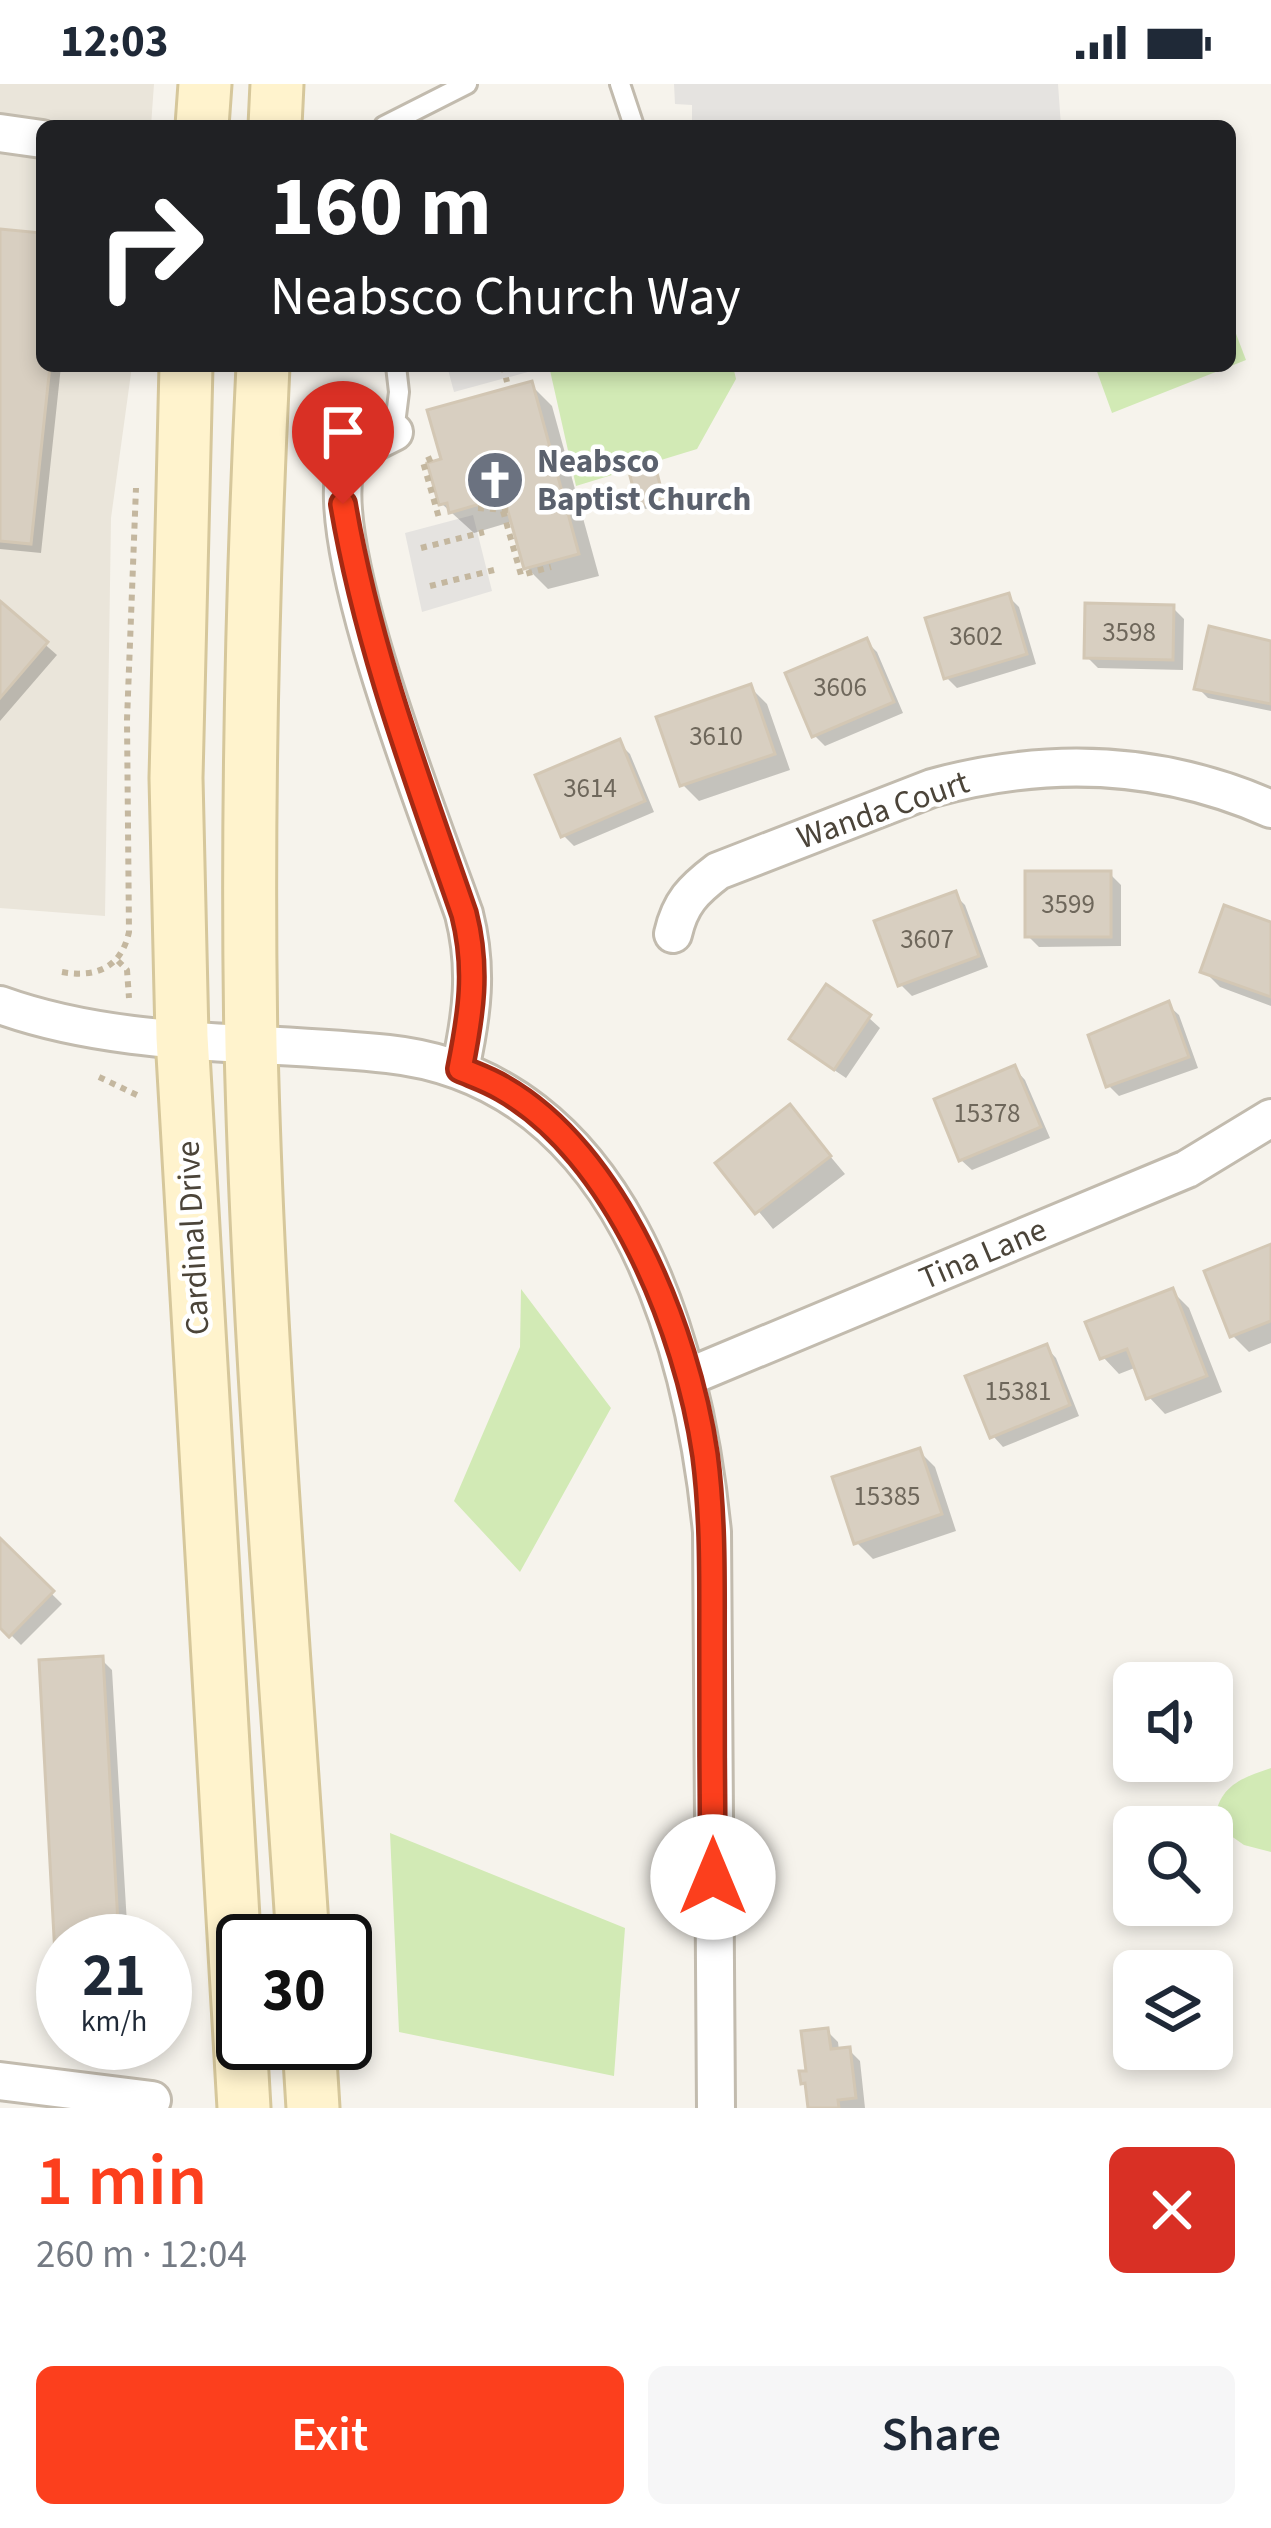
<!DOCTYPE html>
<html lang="en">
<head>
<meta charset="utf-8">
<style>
	:root { --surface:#fff; --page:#f6f6f7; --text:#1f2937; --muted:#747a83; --accent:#fc3f1d }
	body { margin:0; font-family:"Source Sans 3",sans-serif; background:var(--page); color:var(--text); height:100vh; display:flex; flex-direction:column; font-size:45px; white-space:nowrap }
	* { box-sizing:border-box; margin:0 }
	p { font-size:39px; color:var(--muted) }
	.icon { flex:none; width:66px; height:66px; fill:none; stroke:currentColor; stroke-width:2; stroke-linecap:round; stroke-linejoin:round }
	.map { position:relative; height:2024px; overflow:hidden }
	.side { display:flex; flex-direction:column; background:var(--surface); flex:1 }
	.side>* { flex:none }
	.top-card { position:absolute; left:36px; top:36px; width:1200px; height:252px; border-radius:18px; box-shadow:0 6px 18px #0003; background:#202124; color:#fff; overflow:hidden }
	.tools { position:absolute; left:1113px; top:1578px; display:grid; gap:24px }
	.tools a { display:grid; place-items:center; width:120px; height:120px; border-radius:18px; background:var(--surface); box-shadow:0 6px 18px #0003; font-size:60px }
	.speed { position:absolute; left:36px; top:1830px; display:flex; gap:24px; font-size:60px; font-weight:700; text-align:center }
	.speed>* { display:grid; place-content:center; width:156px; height:156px; border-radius:50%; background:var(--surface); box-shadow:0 6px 18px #0003; line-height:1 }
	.speed small { font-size:30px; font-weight:400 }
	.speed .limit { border:6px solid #111; border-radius:18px; background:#fff; color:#111 }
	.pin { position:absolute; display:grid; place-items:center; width:102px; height:102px; color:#fff; margin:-123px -51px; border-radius:50% 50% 50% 0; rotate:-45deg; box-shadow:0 0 12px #0007 }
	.pin .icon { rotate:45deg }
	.me { position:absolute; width:132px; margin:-66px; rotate:0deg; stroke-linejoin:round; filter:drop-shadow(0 0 9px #0008) }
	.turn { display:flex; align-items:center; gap:42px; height:252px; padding:0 36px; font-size:54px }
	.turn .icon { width:156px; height:156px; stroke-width:2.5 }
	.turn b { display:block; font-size:84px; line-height:102px }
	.round { display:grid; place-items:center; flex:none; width:126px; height:126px; border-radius:18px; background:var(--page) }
	.overview { display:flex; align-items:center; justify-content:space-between; height:204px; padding:0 36px }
	h1 { font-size:72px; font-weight:600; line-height:90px; color:var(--accent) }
	.cta { display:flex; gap:24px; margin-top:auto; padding:24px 36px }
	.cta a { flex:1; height:138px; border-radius:18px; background:var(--accent); color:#fff; font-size:48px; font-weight:600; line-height:138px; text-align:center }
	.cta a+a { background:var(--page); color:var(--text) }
	.status { display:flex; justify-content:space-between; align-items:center; height:84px; padding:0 60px; background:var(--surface); direction:ltr }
	.status svg { height:33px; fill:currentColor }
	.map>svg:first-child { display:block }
	.residential { fill:#eae5da }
	.green { fill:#d2eab5 }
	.parking { fill:#e5e3e0 }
	.shadow { fill:#0003 }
	.building { fill:#d8cfc1; stroke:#d3c7b4; stroke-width:3 }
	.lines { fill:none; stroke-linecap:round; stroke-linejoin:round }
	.lane-casing { stroke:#c2bbae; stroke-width:24 }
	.street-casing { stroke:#c2bbae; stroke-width:42 }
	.secondary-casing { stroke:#d6c79b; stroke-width:57 }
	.path { stroke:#c4b79f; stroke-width:6; stroke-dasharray:6 6; stroke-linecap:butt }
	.lane { stroke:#fff; stroke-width:18 }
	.street { stroke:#fff; stroke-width:36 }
	.secondary { stroke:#fff3cd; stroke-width:51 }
	.route-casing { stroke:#a42913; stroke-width:30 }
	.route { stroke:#fc3f1d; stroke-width:21 }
	.labels { text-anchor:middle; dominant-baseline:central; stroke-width:9; stroke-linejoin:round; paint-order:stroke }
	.number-label { font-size:27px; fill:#6e675b }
	.worship-label { font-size:33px; font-weight:bold; fill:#5b616d; stroke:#fff; text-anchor:start }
	.street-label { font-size:33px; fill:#4b4439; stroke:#fff }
</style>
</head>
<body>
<div class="status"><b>12:03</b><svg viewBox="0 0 49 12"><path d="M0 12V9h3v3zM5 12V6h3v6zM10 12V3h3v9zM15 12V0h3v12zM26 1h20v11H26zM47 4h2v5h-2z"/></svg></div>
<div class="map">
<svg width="1271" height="2024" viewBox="0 0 1271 2024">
	<rect width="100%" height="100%" fill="#f6f3ec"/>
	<!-- residential -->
	<path class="residential" d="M0 0H154L151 42H42V282H132L111 434 105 832 0 824Z"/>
	<!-- green -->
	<path class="green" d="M1230 234 1246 276 1112 329 1095 282H1230Z
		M549 282H733L736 295 697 365 576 402Z
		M521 1205 611 1324 520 1488 454 1417 520 1263Z
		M1271 1684V1768L1244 1761 1214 1740C1218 1703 1238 1695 1271 1684Z
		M390 1749 625 1844 614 1992 399 1948Z"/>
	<!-- parking -->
	<path class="parking" d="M674 0H1058L1061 42H692V21L675 20Z
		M447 282H527L528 288 454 308Z
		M473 431 492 507 422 528 405 449Z"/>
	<!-- shadow -->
	<path class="shadow" d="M42 152V282H61L41 469 0 465V171Z
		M531 301 552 322 599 492 548 505 527 484 514 437 474 449 442 420Z
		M655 389 666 420 645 425 641 421Z
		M1008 512 1019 523 1036 580 957 604 946 593Z
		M0 521 57 571 0 637Z
		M1173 524 1184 535 1183 586 1098 584 1087 573Z
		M867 558 877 568 903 629 825 662 814 651Z
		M1271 560V627L1208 614 1198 604Z
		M751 604 767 620 790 686 699 717 683 701Z
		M619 659 630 670 654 728 574 762 563 751Z
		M1110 790 1121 801V862L1039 863 1028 852Z
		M955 811 965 821 988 883 912 912 901 901Z
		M1271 841V922L1220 903 1204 887Z
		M1168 921 1179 931 1198 984 1119 1012 1109 1002Z
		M869 934 880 944 846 994 803 965Z
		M1015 985 1025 996 1050 1054 972 1086 961 1076Z
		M790 1024 845 1090 773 1145 719 1079Z
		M1271 1164V1259L1249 1268 1233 1252Z
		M1172 1207 1189 1224 1222 1308 1165 1330 1149 1313 1137 1283 1119 1290 1103 1273Z
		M1046 1263 1056 1274 1079 1332 1003 1363 993 1352Z
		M919 1367 935 1383 956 1447 873 1475 857 1459Z
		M0 1459 62 1520 21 1561 0 1540Z
		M101 1575 112 1586 128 1857H63V1927L42 1579Z
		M827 1947 838 1958 839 1967 849 1966 860 1977 865 2024H811L809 2003 804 1998Z"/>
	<!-- building -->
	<path class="building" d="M0 145 42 149V282H50L31 460 0 457Z
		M532 297 579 470 524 485 504 413 449 429 447 419 439 421 427 379 441 375 427 326Z
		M656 385 664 416 638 422 630 392Z
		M1009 509 1027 570 944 595 925 534Z
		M0 517 48 558 0 614Z
		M1085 519 1174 521 1173 576 1084 574Z
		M1209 542 1271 557V620L1194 605Z
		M867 554 894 618 812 653 785 589Z
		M751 600 775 670 680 702 656 633Z
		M620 655 645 717 561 753 535 691Z
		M1025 787H1111V853H1025Z
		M956 807 979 872 898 902 874 837Z
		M1224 821 1271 838V913L1200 888Z
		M826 900 871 931 834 986 789 955Z
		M1169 917 1189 973 1106 1003 1088 951Z
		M1015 981 1041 1043 959 1077 934 1015Z
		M790 1020 831 1072 755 1130 715 1079Z
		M1271 1160V1237L1230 1253 1204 1187Z
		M1173 1204 1207 1292 1146 1315 1127 1265 1100 1275 1085 1238Z
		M1047 1260 1070 1321 990 1354 965 1292Z
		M920 1364 942 1430 854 1460 832 1393Z
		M0 1454 54 1507 9 1553 0 1544Z
		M103 1572 119 1857H63V1926L58 1927 39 1576Z
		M828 1944 831 1965 850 1963 856 2014 838 2016 839 2024H808L805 1999 801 2000 799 1987H806L801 1947Z"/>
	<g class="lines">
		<defs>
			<path id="lane" d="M620 0 634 42
				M384 42 467 0
				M394 348 399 308 396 282"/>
			<path id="street" d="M0 49 42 55
				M394 348 358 366 347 377C319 458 433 741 464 830 478 885 472 930 460 985
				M673 850C680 819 693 806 718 787L932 704C1048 672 1160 676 1271 725
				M0 921C122 965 260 956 388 970 619 995 693 1252 712 1448L716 2024
				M688 1293 1187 1085 1271 1034
				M0 1997 152 2016"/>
			<path id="secondary" d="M202 42 205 0
				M275 42 277 0
				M186 282 176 694 182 953 244 2024
				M263 282C252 508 247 735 251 961 258 1260 284 1559 303 1857
				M309 1959 313 2024"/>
		</defs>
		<!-- lane casing -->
		<use href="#lane" class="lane-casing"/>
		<!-- street casing -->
		<use href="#street" class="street-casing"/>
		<!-- secondary casing -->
		<use href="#secondary" class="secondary-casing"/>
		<!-- path -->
		<path class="path" d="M503 282 507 298
			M432 374 423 378 439 434
			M478 424 508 426
			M503 427 521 491 551 483
			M421 464 484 448
			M430 502 494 486
			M118 877 127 886 129 914
			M62 888C96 894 121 884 129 848L127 636 136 404
			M99 993 141 1013"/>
		<!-- lane -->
		<use href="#lane" class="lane"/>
		<!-- street -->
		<use href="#street" class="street"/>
		<!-- secondary -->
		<use href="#secondary" class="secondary"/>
	</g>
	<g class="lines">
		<defs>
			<path id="route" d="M343 420C367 562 417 694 464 830 478 885 471 930 460 985 474 991 489 996 502 1004 617 1069 687 1246 705 1371 713 1432 712 1493 712 1554 712 1634 712 1713 713 1793"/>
		</defs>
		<!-- route casing -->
		<use href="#route" class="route-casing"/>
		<!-- route -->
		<use href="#route" class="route"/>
	</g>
	<!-- icons -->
	<defs>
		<symbol id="church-disc" viewBox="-11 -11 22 22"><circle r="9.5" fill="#6b7280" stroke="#fff"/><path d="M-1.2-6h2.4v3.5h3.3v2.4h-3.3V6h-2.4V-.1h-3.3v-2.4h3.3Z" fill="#fff"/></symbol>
	</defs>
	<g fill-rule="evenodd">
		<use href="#church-disc" x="462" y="363" width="66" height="66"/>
	</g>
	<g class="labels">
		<!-- number labels -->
		<g class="number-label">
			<text x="1129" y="548">3598</text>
			<text x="976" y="552">3602</text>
			<text x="840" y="603">3606</text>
			<text x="716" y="652">3610</text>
			<text x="590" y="704">3614</text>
			<text x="1068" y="820">3599</text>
			<text x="927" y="855">3607</text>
			<text x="987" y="1029">15378</text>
			<text x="1018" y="1307">15381</text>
			<text x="887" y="1412">15385</text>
		</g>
		<!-- worship labels -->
		<g class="worship-label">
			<text x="537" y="377">Neabsco<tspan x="537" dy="38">Baptist Church</tspan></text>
		</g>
		<!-- street labels -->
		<g class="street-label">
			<text transform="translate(883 726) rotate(-19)">Wanda Court</text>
			<text transform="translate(193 1154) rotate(-93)">Cardinal Drive</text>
			<text transform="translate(983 1170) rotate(-23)">Tina Lane</text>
		</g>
	</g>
</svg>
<div class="tools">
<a><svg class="icon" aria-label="sound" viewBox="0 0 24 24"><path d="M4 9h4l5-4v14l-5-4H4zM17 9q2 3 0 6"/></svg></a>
<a><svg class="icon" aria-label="search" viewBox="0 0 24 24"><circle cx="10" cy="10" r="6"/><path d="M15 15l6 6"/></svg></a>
<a><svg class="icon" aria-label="layers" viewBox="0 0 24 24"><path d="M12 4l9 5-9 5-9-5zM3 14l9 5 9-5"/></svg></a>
</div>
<div class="speed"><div>21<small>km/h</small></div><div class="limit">30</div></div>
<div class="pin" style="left:343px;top:420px;background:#d93025"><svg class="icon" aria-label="arrive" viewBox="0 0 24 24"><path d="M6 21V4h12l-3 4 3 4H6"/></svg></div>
<svg class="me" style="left:713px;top:1793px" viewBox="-20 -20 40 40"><circle r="19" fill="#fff"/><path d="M0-13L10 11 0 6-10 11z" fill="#fc3f1d"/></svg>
<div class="top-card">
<div class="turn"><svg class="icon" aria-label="right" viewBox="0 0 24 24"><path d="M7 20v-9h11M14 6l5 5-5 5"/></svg><div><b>160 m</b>Neabsco Church Way</div></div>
</div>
</div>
<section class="side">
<div class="overview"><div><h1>1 min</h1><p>260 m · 12:04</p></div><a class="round" style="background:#d93025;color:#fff"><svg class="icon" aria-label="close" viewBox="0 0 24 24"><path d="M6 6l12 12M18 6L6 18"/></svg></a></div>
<div class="cta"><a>Exit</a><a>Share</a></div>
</section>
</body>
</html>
